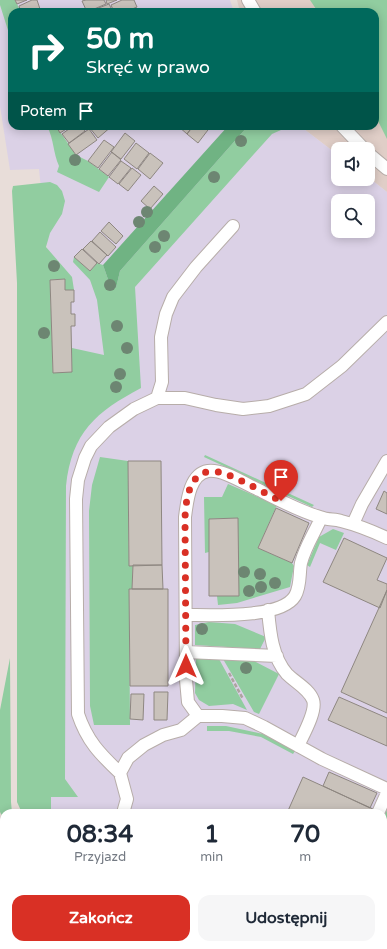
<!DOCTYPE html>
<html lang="pl">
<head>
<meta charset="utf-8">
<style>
	:root { --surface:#fff; --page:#f6f6f7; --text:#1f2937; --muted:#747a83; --accent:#d93025 }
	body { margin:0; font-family:"Varela Round",sans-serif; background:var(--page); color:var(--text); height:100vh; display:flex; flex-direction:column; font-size:15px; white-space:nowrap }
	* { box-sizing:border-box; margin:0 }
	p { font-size:13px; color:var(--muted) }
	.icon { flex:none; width:22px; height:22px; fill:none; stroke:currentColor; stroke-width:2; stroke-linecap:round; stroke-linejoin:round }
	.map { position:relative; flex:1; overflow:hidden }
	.side { position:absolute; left:0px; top:809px; width:387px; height:140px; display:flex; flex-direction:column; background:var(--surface); border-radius:12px 12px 0 0; box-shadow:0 2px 10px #0003 }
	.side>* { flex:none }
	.guide { position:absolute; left:8px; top:8px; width:371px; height:122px; border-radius:12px; box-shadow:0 2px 10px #0003; background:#00695c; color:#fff; overflow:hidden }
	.controls { position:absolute; left:331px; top:142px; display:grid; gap:8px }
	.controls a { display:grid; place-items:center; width:44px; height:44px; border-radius:8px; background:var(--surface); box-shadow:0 2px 10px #0003; font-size:20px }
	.pin { position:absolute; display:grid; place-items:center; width:34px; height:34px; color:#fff; margin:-41px -17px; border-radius:50% 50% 50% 0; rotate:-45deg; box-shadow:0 0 4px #0007 }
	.pin .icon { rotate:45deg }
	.me { position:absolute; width:44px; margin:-22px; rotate:0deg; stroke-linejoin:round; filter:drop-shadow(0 0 3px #0008) }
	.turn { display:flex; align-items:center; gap:14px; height:84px; padding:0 12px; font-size:18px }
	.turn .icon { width:52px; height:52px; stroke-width:2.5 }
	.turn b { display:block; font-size:28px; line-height:34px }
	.then { display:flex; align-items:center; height:38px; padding:0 12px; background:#0003; gap:8px; font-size:15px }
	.eta { display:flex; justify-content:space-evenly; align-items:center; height:68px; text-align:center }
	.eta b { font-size:24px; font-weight:700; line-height:28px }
	.primary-button { display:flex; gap:8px; margin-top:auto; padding:8px 12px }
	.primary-button a { flex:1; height:46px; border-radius:12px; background:var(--accent); color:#fff; font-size:16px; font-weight:700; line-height:46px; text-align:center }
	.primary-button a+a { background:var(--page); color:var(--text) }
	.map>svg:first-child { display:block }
	.built { fill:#e0cec7 }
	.industrial { fill:#dbd1e6; fill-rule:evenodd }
	.green { fill:#91cda0 }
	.forest { fill:#70b383 }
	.building { fill:#c9c2bb; stroke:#8e8781 }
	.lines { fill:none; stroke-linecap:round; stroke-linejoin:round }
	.service-casing { stroke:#b7ada9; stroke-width:14 }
	.minor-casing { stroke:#b7ada9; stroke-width:24 }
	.path { stroke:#ada4a0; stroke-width:2.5; stroke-dasharray:4 2; stroke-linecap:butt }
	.service { stroke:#fff; stroke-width:12 }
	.minor { stroke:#fff; stroke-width:22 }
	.tree { fill:#6d8672 }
	.route { stroke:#d93025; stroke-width:7; stroke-dasharray:0 12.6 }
</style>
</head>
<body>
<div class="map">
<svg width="387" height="949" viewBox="0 0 387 949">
	<rect width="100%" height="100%" fill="#e8ddd9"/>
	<!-- built -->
	<path class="built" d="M237 0H387V192L368 177V149H338V155L300 126H375V12H240Z"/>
	<!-- industrial -->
	<path class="industrial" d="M0 0H230L234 12H12V126H300L338 155V179H368V177L387 192V942L383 945V813H51V386L101 371 53 373 50 280 39 169 10 170 0 106ZM338 201H368V231H338Z"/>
	<!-- green -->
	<path class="green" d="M0 0H15L21 12H12V43L0 5Z
		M310 0H387V139L375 115V12H318Z
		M47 126H56L76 155 88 161 109 177 99 192 57 172 59 166C53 153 54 139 47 126Z
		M248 126H290L272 134 135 287 141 388C96 412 72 432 66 486L65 779 78 797H51V813H22L17 802V283L12 191 13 186 50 182 57 185 62 191 65 201 62 214 50 233 46 247 72 277 74 290H65V279L50 280 53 372H72V348L104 355 97 300 90 280 73 262 74 257 90 271 97 263 103 265 110 285 116 288 120 271Z
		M205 455 314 505 312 507 204 457Z
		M100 457 128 461 129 565H133L132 589 129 590 130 725H94L90 706 89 511 92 485Z
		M228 484 277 505 258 548 292 563 294 566 290 587 237 603 218 605 217 596 238 518 209 519V552L205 553 204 497H222Z
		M333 529 344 533 336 550 320 543 310 567 307 565 319 537Z
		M209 622 235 624 266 637 260 649 195 645V625Z
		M10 658 11 802 12 813H4V820L0 812V710Z
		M196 659H219L247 710 233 704 209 706 199 700 195 693Z
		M223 659 254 661 279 674 259 714 254 712Z
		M207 726H226L263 734 295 751 293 754 261 737 229 731H207Z
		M387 810V834L383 843V818Z
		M4 861V945H11V949H0V867Z
		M383 896 387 898V949H378L369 945H383Z
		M17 945H92L90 949H17Z
		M190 945H245L254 949H197Z"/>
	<!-- forest -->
	<path class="forest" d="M228 126H248L120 271 116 288 110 285 103 265Z"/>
	<!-- building -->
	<path class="building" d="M15 0H27L17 4Z
		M32 0H37L40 9 33 12H21L19 6Z
		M86 0H104L106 4 87 12 82 1Z
		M106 0H117L107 4Z
		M122 0H134L137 7 125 12H114L111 5Z
		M109 4 113 12H88Z
		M56 126H71L60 133Z
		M73 126H82L85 131 69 143 62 134Z
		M90 126H112L98 138 89 127Z
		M178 126H193L187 134Z
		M193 126H211L198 143 187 134Z
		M89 129 97 140 76 155 68 144Z
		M125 133 135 141 121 159 111 152Z
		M104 140 114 147 98 168 88 161Z
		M136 143 149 153 137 169 124 159Z
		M112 152 121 160 108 176 99 169Z
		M150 153 163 163 150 179 138 169Z
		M121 161 131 168 118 184 109 177Z
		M132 168 141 175 128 191 119 184Z
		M154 186 163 194 150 209 141 201Z
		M109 222 123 236 116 244 101 231Z
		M100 232 116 247 108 256 92 241Z
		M91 241 107 255 99 264 83 249Z
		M82 249 97 263 90 271 74 257Z
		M65 279V290H74V302H71V314H75V326H71L72 372 53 373 50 280Z
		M128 461H161L162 565 129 566Z
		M384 491 387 493V514L376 509Z
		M276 508 309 523 292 563 258 548Z
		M238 518 239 596H209V519Z
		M344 538 387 558 377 580 387 584V590L380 608 323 582Z
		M133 565H162L163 589H132Z
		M129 589H168V686H130Z
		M387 590V713L341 692Z
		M154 692H168L167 720H154Z
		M131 694H144L143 720 130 719Z
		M339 697 387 718V746L328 720Z
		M329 772 377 793 370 808 323 786Z
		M303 777 373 809 371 813H287Z
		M387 834V898L383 896V843Z
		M92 945H111L115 947 114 949H91Z
		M116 945H133L130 949H119L115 946Z
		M134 945H190L197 949H132Z"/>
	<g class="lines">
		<defs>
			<path id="service" d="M248 0 255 12
				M342 126 364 149
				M368 153 387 169
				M157 398 162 382 161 337 166 314 173 297 196 267 233 226
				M353 524 362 504 387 461
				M387 538C372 531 357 525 341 521 335 519 327 520 320 517 299 511 279 500 259 490 245 484 223 469 208 471 189 474 187 503 185 517L186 680 188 702 198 716H222L245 718 264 727 322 759 387 789
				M268 610C270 632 272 657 287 674 295 682 309 689 313 700 317 711 303 735 298 746
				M186 615C211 615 281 619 295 596 301 586 299 573 301 563 305 547 315 532 321 518
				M186 652 277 656
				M120 773C100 754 87 741 78 714L76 499 78 480 85 458 91 446 109 427 134 409 157 398H185L216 405 243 409 269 406 306 394 342 366 387 322
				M123 813 127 799 120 773 128 758 144 745 163 735 181 730 198 716
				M378 813 387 793
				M67 949V945"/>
			<path id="minor" d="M0 838H4
				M345 945 354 949"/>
		</defs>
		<!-- service casing -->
		<use href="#service" class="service-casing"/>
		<!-- minor casing -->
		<use href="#minor" class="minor-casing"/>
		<!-- path -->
		<path class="path" d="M229 673 243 699
			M259 945 267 949"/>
		<!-- service -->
		<use href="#service" class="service"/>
		<!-- minor -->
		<use href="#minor" class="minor"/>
	</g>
	<!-- trees -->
	<g class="tree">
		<circle cx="241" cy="141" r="6"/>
		<circle cx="75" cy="160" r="6"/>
		<circle cx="214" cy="177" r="6"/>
		<circle cx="147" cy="212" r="6"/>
		<circle cx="139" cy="222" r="6"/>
		<circle cx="164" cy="236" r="6"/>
		<circle cx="155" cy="247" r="6"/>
		<circle cx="54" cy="266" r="6"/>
		<circle cx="110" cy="285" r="6"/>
		<circle cx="117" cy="326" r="6"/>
		<circle cx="44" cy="333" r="6"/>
		<circle cx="127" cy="348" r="6"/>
		<circle cx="120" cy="374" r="6"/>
		<circle cx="116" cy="387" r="6"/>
		<circle cx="244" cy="572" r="6"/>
		<circle cx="260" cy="574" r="6"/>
		<circle cx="275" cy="583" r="6"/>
		<circle cx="261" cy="587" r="6"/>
		<circle cx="249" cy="591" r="6"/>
		<circle cx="202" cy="629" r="6"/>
		<circle cx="246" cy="668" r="6"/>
	</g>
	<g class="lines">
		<!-- route -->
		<path class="route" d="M186 666 185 517C186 504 187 488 197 477 203 470 215 471 223 473 243 480 262 492 281 501"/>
	</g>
</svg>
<div class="controls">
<a><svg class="icon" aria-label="sound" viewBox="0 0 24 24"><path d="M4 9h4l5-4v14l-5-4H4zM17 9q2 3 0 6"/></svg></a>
<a><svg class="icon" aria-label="search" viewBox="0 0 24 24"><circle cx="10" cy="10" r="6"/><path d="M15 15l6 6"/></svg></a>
</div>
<div class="pin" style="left:281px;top:501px;background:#d93025"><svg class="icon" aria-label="arrive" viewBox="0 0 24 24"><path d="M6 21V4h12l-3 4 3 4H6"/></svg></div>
<svg class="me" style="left:186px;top:666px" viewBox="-20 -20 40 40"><path d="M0-17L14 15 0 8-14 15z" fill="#d93025" stroke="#fff" stroke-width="4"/></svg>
<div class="guide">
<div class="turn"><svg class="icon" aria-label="right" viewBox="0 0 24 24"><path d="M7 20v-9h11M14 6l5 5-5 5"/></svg><div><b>50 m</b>Skręć w prawo</div></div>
<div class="then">Potem<svg class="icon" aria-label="arrive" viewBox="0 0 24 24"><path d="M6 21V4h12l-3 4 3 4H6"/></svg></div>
</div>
<section class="side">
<div class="eta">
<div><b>08:34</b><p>Przyjazd</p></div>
<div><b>1</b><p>min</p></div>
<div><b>70</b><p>m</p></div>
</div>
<div class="primary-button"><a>Zakończ</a><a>Udostępnij</a></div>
</section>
</div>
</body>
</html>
